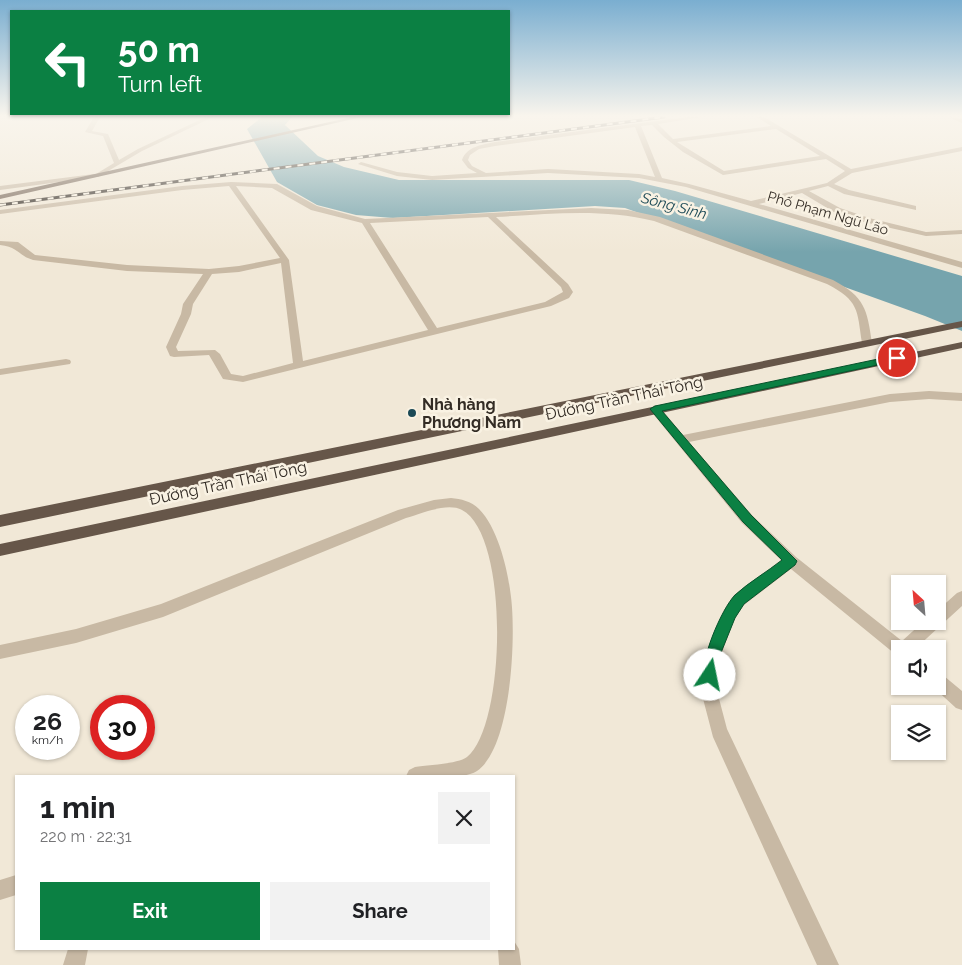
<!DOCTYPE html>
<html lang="en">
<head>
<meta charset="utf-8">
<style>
	:root { --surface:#fff; --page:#f2f2f2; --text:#202124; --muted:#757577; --accent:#0b8043 }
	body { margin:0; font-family:Raleway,sans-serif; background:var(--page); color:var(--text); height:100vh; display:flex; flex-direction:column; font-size:19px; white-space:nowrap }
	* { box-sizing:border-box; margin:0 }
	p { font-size:16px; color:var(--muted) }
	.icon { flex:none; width:28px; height:28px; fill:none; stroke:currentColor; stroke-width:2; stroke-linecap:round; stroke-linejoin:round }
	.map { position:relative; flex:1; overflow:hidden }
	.side { position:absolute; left:15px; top:775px; width:500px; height:175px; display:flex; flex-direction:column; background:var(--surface); border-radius:0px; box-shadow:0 1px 4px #0004 }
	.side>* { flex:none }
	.top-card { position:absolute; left:10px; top:10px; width:500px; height:105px; border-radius:0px; box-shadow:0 1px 4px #0004; background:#0b8043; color:#fff; overflow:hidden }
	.needle { width:32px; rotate:334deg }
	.tools { position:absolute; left:891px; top:575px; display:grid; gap:10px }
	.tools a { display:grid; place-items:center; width:55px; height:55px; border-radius:0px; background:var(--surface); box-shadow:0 1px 4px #0004; font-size:25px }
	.speed { position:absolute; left:15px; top:695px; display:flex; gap:10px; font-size:25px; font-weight:700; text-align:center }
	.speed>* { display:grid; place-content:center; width:65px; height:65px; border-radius:50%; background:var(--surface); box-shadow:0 1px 4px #0004; line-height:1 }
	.speed small { font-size:12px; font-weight:400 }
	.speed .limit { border:8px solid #d22; background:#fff; color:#111 }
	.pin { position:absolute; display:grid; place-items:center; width:42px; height:42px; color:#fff; margin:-21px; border:2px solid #fff; border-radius:50%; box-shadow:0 1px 5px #0007 }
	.me { position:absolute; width:55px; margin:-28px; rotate:11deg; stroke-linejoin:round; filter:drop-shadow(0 0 4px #0008) }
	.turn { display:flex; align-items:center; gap:18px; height:105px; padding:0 25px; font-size:22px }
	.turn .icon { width:65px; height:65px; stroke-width:2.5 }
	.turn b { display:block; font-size:35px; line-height:42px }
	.round { display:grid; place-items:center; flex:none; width:52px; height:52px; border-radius:0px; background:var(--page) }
	.summary { display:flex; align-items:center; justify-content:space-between; height:85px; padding:0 25px }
	h1 { font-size:30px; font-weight:700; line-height:38px }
	.action { display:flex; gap:10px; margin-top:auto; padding:10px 25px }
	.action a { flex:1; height:58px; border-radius:0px; background:var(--accent); color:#fff; font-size:20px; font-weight:700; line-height:58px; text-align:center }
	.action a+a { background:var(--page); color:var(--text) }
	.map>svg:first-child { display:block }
	.water { fill:#76a4ad }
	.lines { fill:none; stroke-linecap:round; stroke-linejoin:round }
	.minor { fill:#c8b9a4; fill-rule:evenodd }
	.tertiary { fill:#c8b9a4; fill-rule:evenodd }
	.primary { fill:#766556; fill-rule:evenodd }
	.trunk { fill:#665649; fill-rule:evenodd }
	.rail-casing { stroke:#332c25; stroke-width:3 }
	.rail { stroke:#f9f2e3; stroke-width:2; stroke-dasharray:6; stroke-linecap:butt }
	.route { fill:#0b8043; stroke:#07532c }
	.poi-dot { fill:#1b4955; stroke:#f9f2e3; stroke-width:2 }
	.labels { text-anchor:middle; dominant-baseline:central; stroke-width:5; stroke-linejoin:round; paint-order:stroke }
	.far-street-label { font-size:14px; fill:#332c25; stroke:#f9f2e3 }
	.far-water-label { font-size:15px; font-style:italic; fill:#1b4955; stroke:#f9f2e3 }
	.street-label { font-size:16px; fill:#332c25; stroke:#f9f2e3 }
	.poi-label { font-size:16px; font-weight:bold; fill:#332c25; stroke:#f9f2e3; text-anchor:start }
</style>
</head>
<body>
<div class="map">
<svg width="962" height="965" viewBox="0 0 962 965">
	<rect width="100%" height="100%" fill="#f1e8d7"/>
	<!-- water -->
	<path class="water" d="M262 117H292L285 125 318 156 344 167 399 180H629L675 191 962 276V331L925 316 625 208 595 206 393 218 356 215 317 205 277 182 247 129Z"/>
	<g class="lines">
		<!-- minor -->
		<path class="minor" d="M94 117H100L92 131 108 134 119 160 138 149 206 117H213L142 151 98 177 96 176V174L114 163 103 136 85 132Z
			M688 117H702L658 124 673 139 771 126 757 117H764L851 169 962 147V151L852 173 834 184 849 190 916 206V210L844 194 828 186 809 191 840 208 869 218 926 232 962 230V234L926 236 864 222 834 212 802 193 759 204 962 262V268L686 187 639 178 548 173 432 180 397 176 358 164 361 162 397 172 432 176 477 173 468 168 462 160C467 146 482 145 495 142ZM652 125 664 137 683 152 723 175 826 159 845 171 827 183 751 201 689 184 662 178 641 126ZM635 127 655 177 639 174 548 169 486 173 472 166 468 160 470 155 479 149 495 146ZM776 129 820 156 724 171 677 142Z
			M950 117 962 119V123L951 118Z
			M231 182 277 184 317 206 365 219 591 208 628 210 660 217 833 280C865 297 867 309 872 343L867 346 862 343C857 309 859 301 827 284L654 221C602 208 550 214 496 217L568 284 573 292 569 298 551 306 243 382 223 379 209 355 174 357 170 356 166 347 181 314 183 304 203 274 127 271 33 260C17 255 19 247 0 245V241L18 242 35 255 127 265 209 269 239 266 280 258 229 186 182 190 0 214V210L182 186ZM236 186 272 188 311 210 362 223 428 330 303 361 289 260ZM488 217 561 287 563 292 545 302 437 328 370 223ZM281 263 293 363 243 376 231 374 220 354 215 350 178 351 176 347 191 314 193 304 212 274 239 272Z
			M66 359 70 360 71 362 70 364 0 375V369Z
			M929 391 962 393V401L929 399 890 402 689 442 752 515 796 557 902 641 924 621H938V610L957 593 962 591V606L915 649H900V656L895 654 791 569 744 605 735 618 719 660 717 691 727 729 839 965H817L713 737 701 691 703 660 724 610 734 595 781 560 742 523 649 409 655 405 659 406 683 435 890 394Z
			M451 498C461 499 471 501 479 509 498 528 508 570 511 597 516 635 512 747 477 771 464 780 422 777 406 776L409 770 415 767C427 765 458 764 467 757 506 726 510 535 462 510 447 502 421 514 406 518L163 617 76 643 0 659V645L76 629 161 604 398 510 434 500Z
			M938 673 944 676 962 691V710L956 708 932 686H938Z
			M16 875V895L0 900V880Z
			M514 941 519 949 521 965H499L498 949H514Z
			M68 949H88L85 965H63Z"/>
		<!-- tertiary -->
		<path class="tertiary" d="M94 174 97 176 96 177 0 190V186Z"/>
		<!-- primary -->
		<path class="primary" d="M352 117H362L0 199V195Z"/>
		<!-- trunk -->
		<path class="trunk" d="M962 321V327L0 527V515Z
			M962 342V348L0 556V544Z"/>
		<defs>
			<path id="rail" d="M0 205 664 117"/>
		</defs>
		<!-- rail casing -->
		<use href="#rail" class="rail-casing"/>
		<!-- rail -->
		<use href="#rail" class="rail"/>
	</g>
	<!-- sky -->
	<linearGradient id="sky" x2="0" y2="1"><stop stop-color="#7aaed0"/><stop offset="0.46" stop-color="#f9f5ed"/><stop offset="1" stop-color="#f9f5ed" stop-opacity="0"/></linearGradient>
	<rect width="962" height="252" fill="url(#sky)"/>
	<!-- route -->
	<path class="route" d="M897 355 902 358 901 360 662 411 751 515 797 561 795 565 744 604 735 618 718 660 715 680 710 682 705 680C698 663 722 608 735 595 749 582 767 572 782 560L743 522 650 409 655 406Z"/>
	<!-- markers -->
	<circle class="poi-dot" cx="412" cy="413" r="5"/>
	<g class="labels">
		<!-- far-street labels -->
		<g class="far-street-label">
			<text transform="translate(828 213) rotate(16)">Phố Phạm Ngũ Lão</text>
		</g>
		<!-- far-water labels -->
		<g class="far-water-label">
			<text transform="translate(674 206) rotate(15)">Sông Sinh</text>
		</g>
		<!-- street labels -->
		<g class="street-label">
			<text transform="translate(624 398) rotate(-12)">Đường Trần Thái Tông</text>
			<text transform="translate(228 483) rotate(-12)">Đường Trần Thái Tông</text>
		</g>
		<!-- poi labels -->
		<g class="poi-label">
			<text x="422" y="404">Nhà hàng<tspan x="422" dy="18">Phương Nam</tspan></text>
		</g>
	</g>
</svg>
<div class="tools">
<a><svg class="needle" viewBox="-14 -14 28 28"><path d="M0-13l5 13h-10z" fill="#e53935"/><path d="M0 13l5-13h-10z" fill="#757577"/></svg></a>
<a><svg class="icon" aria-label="sound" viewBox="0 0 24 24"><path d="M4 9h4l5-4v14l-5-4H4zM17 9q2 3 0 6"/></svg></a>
<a><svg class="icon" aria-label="layers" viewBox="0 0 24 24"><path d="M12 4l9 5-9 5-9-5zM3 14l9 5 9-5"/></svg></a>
</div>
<div class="speed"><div>26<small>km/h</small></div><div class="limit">30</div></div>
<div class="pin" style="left:897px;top:358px;background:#d93025"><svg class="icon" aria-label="arrive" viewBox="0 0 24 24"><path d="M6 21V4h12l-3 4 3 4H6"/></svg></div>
<svg class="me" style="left:710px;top:675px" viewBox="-20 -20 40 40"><circle r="19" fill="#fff"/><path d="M0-13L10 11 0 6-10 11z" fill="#0b8043"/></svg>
<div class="top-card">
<div class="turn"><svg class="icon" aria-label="left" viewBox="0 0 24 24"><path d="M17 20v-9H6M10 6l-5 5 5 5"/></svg><div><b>50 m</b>Turn left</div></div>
</div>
<section class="side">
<div class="summary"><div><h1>1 min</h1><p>220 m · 22:31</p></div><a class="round"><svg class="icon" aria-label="close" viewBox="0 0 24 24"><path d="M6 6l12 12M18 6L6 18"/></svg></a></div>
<div class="action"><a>Exit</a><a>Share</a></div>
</section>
</div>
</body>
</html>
